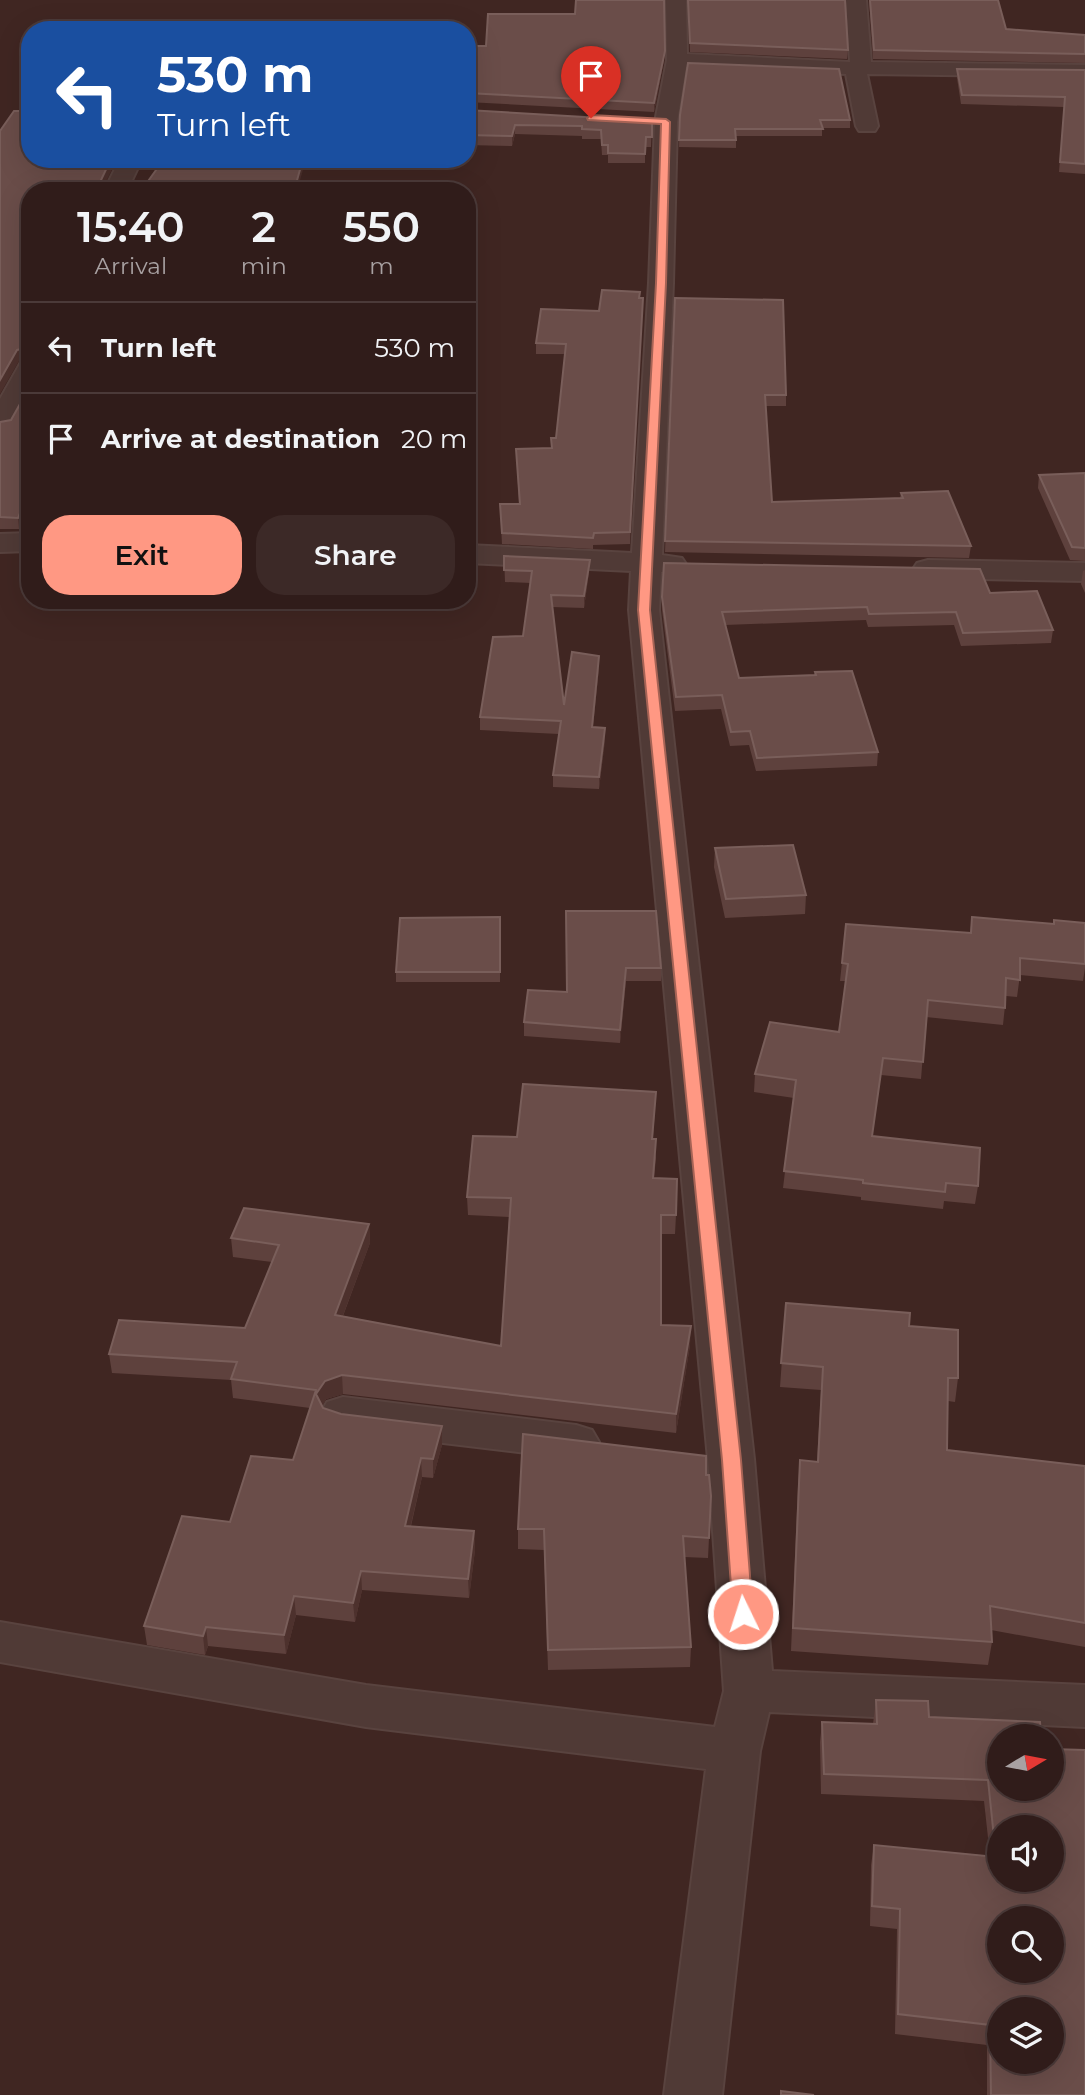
<!DOCTYPE html>
<html lang="en">
<head>
<meta charset="utf-8">
<style>
	:root { --surface:#301c1a; --page:#3c2927; --text:#f1f3f6; --muted:#a8a1a2; --line:#4b3a39; --accent:#ff9883 }
	body { margin:0; font-family:Montserrat,sans-serif; background:var(--page); color:var(--text); height:100vh; display:flex; flex-direction:column; font-size:26px; white-space:nowrap }
	* { box-sizing:border-box; margin:0 }
	p { font-size:23px; color:var(--muted) }
	.icon { flex:none; width:38px; height:38px; fill:none; stroke:currentColor; stroke-width:2; stroke-linecap:round; stroke-linejoin:round }
	.map { position:relative; flex:1; overflow:hidden }
	.drawer { position:absolute; left:21px; top:182px; width:455px; height:427px; display:flex; flex-direction:column; background:var(--surface); border-radius:28px; box-shadow:0 7px 28px #0002,0 0 0 2px var(--line) }
	.drawer>* { flex:none }
	.banner { position:absolute; left:21px; top:21px; width:455px; height:147px; border-radius:28px; box-shadow:0 7px 28px #0002,0 0 0 2px var(--line); background:#1a4fa0; color:#fff; overflow:hidden }
	.needle { width:46px; rotate:80deg }
	.fabs { position:absolute; left:987px; top:1724px; display:grid; gap:14px }
	.fabs a { display:grid; place-items:center; width:77px; height:77px; border-radius:50%; background:var(--surface); box-shadow:0 7px 28px #0002,0 0 0 2px var(--line); font-size:35px }
	.pin { position:absolute; display:grid; place-items:center; width:60px; height:60px; color:#fff; margin:-72px -30px; border-radius:50% 50% 50% 0; rotate:-45deg; box-shadow:0 0 7px #0007 }
	.pin .icon { rotate:45deg }
	.me { position:absolute; width:77px; margin:-38px; rotate:356deg; stroke-linejoin:round; filter:drop-shadow(0 0 5px #0008) }
	.turn { display:flex; align-items:center; gap:24px; height:147px; padding:0 21px; font-size:32px }
	.turn .icon { width:91px; height:91px; stroke-width:2.5 }
	.turn b { display:block; font-size:49px; line-height:60px }
	.eta { display:flex; justify-content:space-evenly; align-items:center; height:119px; text-align:center }
	.eta b { font-size:42px; font-weight:600; line-height:49px }
	.action { display:flex; gap:14px; margin-top:auto; padding:14px 21px }
	.action a { flex:1; height:80px; border-radius:28px; background:var(--accent); color:#111; font-size:28px; font-weight:600; line-height:80px; text-align:center }
	.action a+a { background:var(--page); color:var(--text) }
	ul { padding:0; list-style:none }
	li { display:flex; align-items:center; gap:21px; height:91px; padding:0 21px; border-top:2px solid var(--line) }
	li div { flex:1 }
	li b { display:block; font-size:26px }
	li em { font-style:normal }
	.map>svg:first-child { display:block }
	.lines { fill:none; stroke-linecap:round; stroke-linejoin:round }
	.minor-casing { stroke:#59433f; stroke-width:4 }
	.minor { fill:#503a36; fill-rule:evenodd }
	.wall { fill:#5e413d }
	.shaded-wall { fill:#4d312d }
	.building { fill:#6a4d49; stroke:#795e5a; stroke-width:2; fill-rule:evenodd }
	.route { fill:#ff9883; stroke:#a66355; stroke-width:2 }
</style>
</head>
<body>
<div class="map">
<svg width="1085" height="2095" viewBox="0 0 1085 2095">
	<rect width="100%" height="100%" fill="#402622"/>
	<g class="lines">
		<defs>
			<path id="minor" d="M666 0H686L687 54 850 62 846 0H866L871 62 1085 65V77L867 74 878 126 875 131H859L856 126 846 74 686 67 677 122 673 283 662 555 682 558 686 564 682 570 661 572 659 610 754 1459 772 1671 1085 1685V1727L769 1712 760 1751 722 2095H664L706 1769 366 1727 0 1662V1622L366 1685 715 1727 724 1691 708 1459 629 610 631 571 467 563V545L632 553 649 283 655 122 667 60Z
				M120 159H142L127 191H104Z
				M30 360V393L10 430 0 432V399L21 362Z
				M30 533V551L0 552V534Z
				M928 560 1085 563V581L928 578 917 575 913 569 917 563Z
				M343 1397 576 1425 592 1430 599 1442 592 1454 576 1459 343 1431 327 1426 320 1414 327 1402Z"/>
		</defs>
		<!-- minor casing -->
		<use href="#minor" class="minor-casing"/>
		<!-- minor -->
		<use href="#minor" class="minor"/>
	</g>
	<!-- wall -->
	<path class="wall" d="M688 0H845L848 50 847 59 690 52Z
		M869 0H998L1006 29 1085 35V63L873 59Z
		M467 46 664 60 654 112 467 102Z
		M957 69 1085 70V174L1059 172 1064 107 961 104 957 78Z
		M467 110 652 121 651 147H645V163H608V155H602L601 139H582V136L515 134 512 146 467 145Z
		M680 115 850 120V128H822V136H736V148L679 147Z
		M640 292 630 544 593 545V549L502 544 500 504H519L516 449 551 448V438H556L565 354H536V343Z
		M675 298 786 395V406H766L772 502 900 498 901 493 971 546 969 558 665 552Z
		M30 386V519H23L19 529H0V422L11 420Z
		M1085 473V561L1070 560 1038 488 1039 475Z
		M504 556 590 560 589 572 584 608 552 607 564 705 599 656V668L593 727 605 728V740L599 789 553 787V775L559 734 480 730V717L523 636 531 583 505 582Z
		M664 563 990 593 1053 630 1051 643 961 646 954 625 868 627 866 620 725 625 739 678 814 675 815 672 878 752 877 766 756 771 749 745 730 746 721 709 675 711 662 610Z
		M1085 570V593L1081 584 1083 571Z
		M175 600H243L240 608 176 606Z
		M715 848 806 895 805 914 725 918 714 867Z
		M566 911 661 968V981H626L620 1043 524 1036V1022L567 992Z
		M500 917V982H396V972Z
		M972 917 1053 924 1054 920 1085 923V968L1083 981 1020 975 1017 997 1006 996 1003 1025 926 1017 921 1079 881 1075 872 1136 978 1186 975 1204 944 1201 943 1209 861 1200V1197L783 1188 794 1098 754 1092 755 1074 839 1032 846 981H840L846 924 970 933Z
		M656 1092 653 1139 656 1158 654 1178 676 1215 675 1234H661V1325L690 1345 676 1433 343 1394 326 1399 322 1406 323 1408 341 1414 442 1426V1445L433 1478 422 1477 411 1526 474 1531 475 1550 469 1598 362 1590 355 1622 296 1615 286 1654 208 1646 205 1655 147 1645 144 1626 230 1522 293 1460 310 1408 233 1398 231 1380 112 1373 109 1354 245 1328 272 1262 233 1257 231 1238 369 1224 370 1243 343 1316 501 1346 509 1217 468 1215 467 1197 517 1137Z
		M786 1303 909 1326 958 1378 955 1402 948 1401 947 1450 1085 1466V1647L991 1630 992 1642 988 1665 791 1651 798 1484 800 1460 817 1462 821 1390 780 1387Z
		M706 1475 709 1538 708 1558 684 1557 691 1647 690 1667 548 1670 544 1550 518 1549V1529Z
		M876 1700 929 1717 1040 1722 1085 2095H987V2045L895 2034 897 1929 870 1926 871 1865 874 1845 990 1856 984 1801 821 1794 820 1742 822 1722 873 1724Z"/>
	<!-- shaded-wall -->
	<path class="shaded-wall" d="M665 51 664 60 654 112V103Z
		M515 125V134L512 146V136Z
		M111 159H117L104 186V191H100L101 180Z
		M303 159H306L297 191H294Z
		M30 347V358L19 361 0 394V380L17 350Z
		M22 508 23 519 19 529 18 518Z
		M590 560 589 572 584 608V596Z
		M599 656V668L591 740 592 727Z
		M605 728V740L599 789V777Z
		M626 968V981L620 1043V1030Z
		M369 1224 370 1243 336 1334 335 1315Z
		M691 1326 690 1345 676 1433V1414Z
		M342 1375 343 1394 326 1399 318 1413 316 1394 325 1381Z
		M442 1426V1445L433 1478V1459Z
		M421 1458 422 1477 406 1545 405 1526Z
		M474 1531 475 1550 469 1598 468 1579Z
		M361 1571 362 1590 355 1622 353 1603Z
		M294 1596 296 1615 286 1654 284 1635Z
		M206 1627 208 1646 205 1655 203 1636Z"/>
	<!-- building -->
	<path class="building" d="M576 0H664L665 51 654 103 467 93V46H486L488 14H575Z
		M688 0H845L848 50 690 43Z
		M870 0H998L1006 29 1085 35V54L874 50Z
		M688 63 839 69 850 120H820L823 129H735L736 140H679L680 115Z
		M957 69 1085 70V164L1060 162 1065 97 962 95Z
		M30 104V159H111L101 180 103 184 100 191H30V347L17 350 0 380V131L14 111H23Z
		M467 110 652 121V137H646L645 154 608 153V145H602L601 130 582 129V126L515 125 512 136 467 135Z
		M164 159H303L294 191H141Z
		M602 290 640 292 639 298H643L630 532 594 533 593 538 502 533 500 504H520L516 449 552 448 551 438H556L566 344 536 343 541 309 599 311Z
		M675 298 783 300 786 395H765L772 502 903 498 901 493 948 491 971 546 665 541Z
		M30 386V508H22L18 518 0 517V422L11 420Z
		M1085 473V548L1072 547 1039 475Z
		M504 556 590 560 584 596 551 595 564 705 572 652 599 656 592 727 605 728 599 777 553 775 561 721 480 717 493 637 523 636 532 571 504 570Z
		M664 563 980 569 990 593 1037 591 1053 630 963 633 956 612 869 614 867 607 722 612 739 678 816 675 815 672 852 671 878 752 757 758 750 731 731 732 722 695 676 697 662 597Z
		M793 845 806 895 726 899 715 848Z
		M566 911H656L661 968H626L620 1030 524 1022 528 990 567 992Z
		M500 917V972H396L400 918Z
		M972 917 1054 924V920L1085 923V964L1020 958V980L1006 978 1005 1008 928 1000 923 1062 883 1058 872 1136 980 1148 978 1186 946 1183 945 1192 863 1183V1180L784 1171 796 1080 755 1074 770 1022 839 1032 848 964 842 963 846 924 971 933Z
		M523 1084 656 1092 652 1139H656L653 1178 677 1179 676 1215H661V1325L691 1326 676 1414 342 1375 325 1381 316 1394 323 1408 341 1414 442 1426 433 1459 421 1458 405 1526 474 1531 468 1579 361 1571 353 1603 294 1596 284 1635 206 1627 203 1636 144 1626 182 1516 230 1522 251 1456 293 1460 316 1390 231 1379 237 1362 109 1354 119 1320 245 1328 279 1245 231 1238 244 1208 369 1224 335 1315 501 1346 511 1198 467 1197 473 1136 517 1137Z
		M786 1303 910 1313 909 1326 958 1330V1378H948L947 1450 1085 1466V1623L990 1606 992 1642 793 1628 800 1460 818 1462 823 1367 781 1363Z
		M523 1434 706 1456V1475H709L711 1496 709 1538 683 1536 691 1647 548 1650 544 1529H518Z
		M876 1700 928 1701 929 1717 1040 1722 1041 1736H999V1788H1052V1749L1085 1750V2095H991L990 2025 898 2014 900 1909 872 1906 874 1845 996 1857 988 1780 824 1774 822 1722 877 1724ZM999 1827H1052V1880H999ZM999 1918H1052V1970H999ZM999 2009H1052V2062H999Z
		M781 2091 814 2095H781Z"/>
	<!-- route -->
	<path class="route" d="M591 115 666 119 670 122 666 283 650 610 741 1460 753 1614 750 1620 743 1622 736 1620 733 1614 722 1460 638 610 656 283 661 124 588 120 587 118Z"/>
</svg>
<div class="fabs">
<a><svg class="needle" viewBox="-14 -14 28 28"><path d="M0-13l5 13h-10z" fill="#e53935"/><path d="M0 13l5-13h-10z" fill="#a8a1a2"/></svg></a>
<a><svg class="icon" aria-label="sound" viewBox="0 0 24 24"><path d="M4 9h4l5-4v14l-5-4H4zM17 9q2 3 0 6"/></svg></a>
<a><svg class="icon" aria-label="search" viewBox="0 0 24 24"><circle cx="10" cy="10" r="6"/><path d="M15 15l6 6"/></svg></a>
<a><svg class="icon" aria-label="layers" viewBox="0 0 24 24"><path d="M12 4l9 5-9 5-9-5zM3 14l9 5 9-5"/></svg></a>
</div>
<div class="pin" style="left:591px;top:118px;background:#d93025"><svg class="icon" aria-label="arrive" viewBox="0 0 24 24"><path d="M6 21V4h12l-3 4 3 4H6"/></svg></div>
<svg class="me" style="left:743px;top:1614px" viewBox="-20 -20 40 40"><circle r="17" fill="#ff9883" stroke="#fff" stroke-width="3"/><path d="M0-11L8 9 0 5-8 9z" fill="#fff"/></svg>
<div class="banner">
<div class="turn"><svg class="icon" aria-label="left" viewBox="0 0 24 24"><path d="M17 20v-9H6M10 6l-5 5 5 5"/></svg><div><b>530 m</b>Turn left</div></div>
</div>
<section class="drawer">
<div class="eta">
<div><b>15:40</b><p>Arrival</p></div>
<div><b>2</b><p>min</p></div>
<div><b>550</b><p>m</p></div>
</div>
<ul>
<li><svg class="icon" aria-label="left" viewBox="0 0 24 24"><path d="M17 20v-9H6M10 6l-5 5 5 5"/></svg><div><b>Turn left</b></div><em>530 m</em></li>
<li><svg class="icon" aria-label="arrive" viewBox="0 0 24 24"><path d="M6 21V4h12l-3 4 3 4H6"/></svg><div><b>Arrive at destination</b></div><em>20 m</em></li>
</ul>
<div class="action"><a>Exit</a><a>Share</a></div>
</section>
</div>
</body>
</html>
